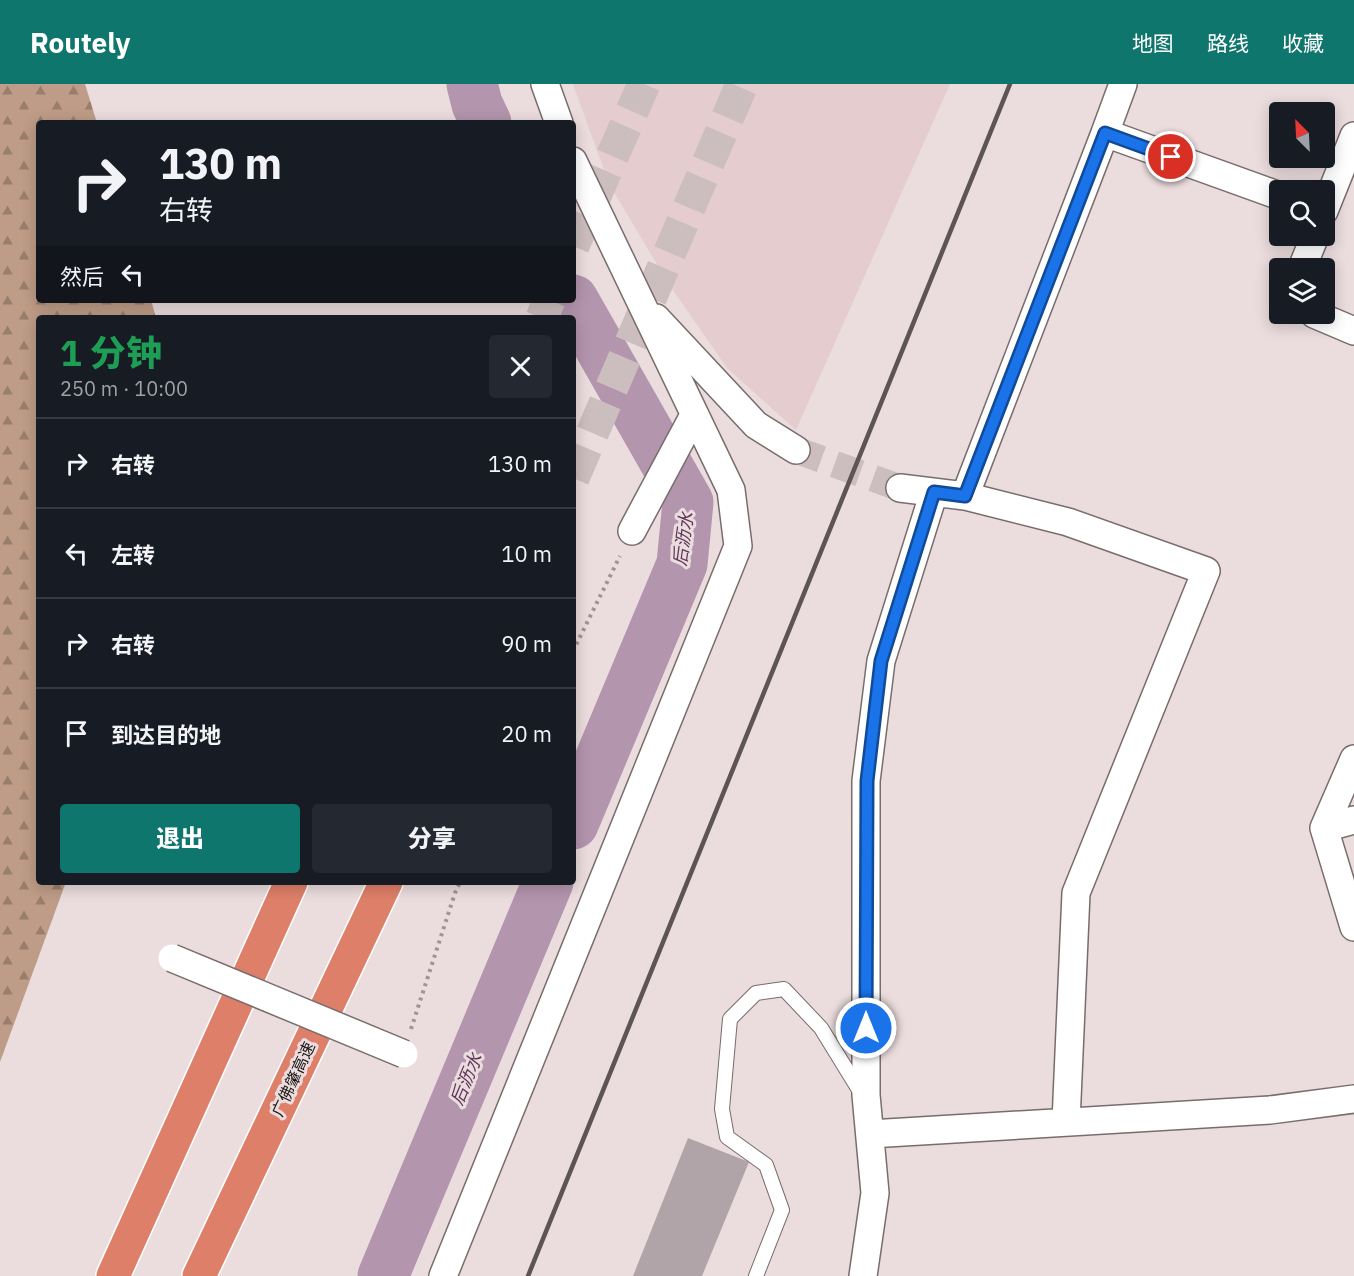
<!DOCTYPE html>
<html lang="zh">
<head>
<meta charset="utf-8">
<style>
	:root { --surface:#171b24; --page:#242831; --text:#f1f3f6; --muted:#9ea1a6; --line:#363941; --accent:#0f766e }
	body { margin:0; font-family:"IBM Plex Sans","Noto Sans SC",sans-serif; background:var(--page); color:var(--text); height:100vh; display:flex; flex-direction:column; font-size:22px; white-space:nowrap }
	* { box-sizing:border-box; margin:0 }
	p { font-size:20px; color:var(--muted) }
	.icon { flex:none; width:33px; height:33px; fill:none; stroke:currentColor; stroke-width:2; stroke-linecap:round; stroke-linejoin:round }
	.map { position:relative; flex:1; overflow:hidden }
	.details { position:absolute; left:36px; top:231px; width:540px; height:570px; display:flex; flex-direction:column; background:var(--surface); border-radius:6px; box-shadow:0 3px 15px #0003 }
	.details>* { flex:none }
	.guide { position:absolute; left:36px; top:36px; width:540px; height:183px; border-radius:6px; box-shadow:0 3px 15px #0003; background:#171b24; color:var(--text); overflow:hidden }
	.needle { width:39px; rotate:336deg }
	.tools { position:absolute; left:1269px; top:18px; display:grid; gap:12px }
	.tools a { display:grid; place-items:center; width:66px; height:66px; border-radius:6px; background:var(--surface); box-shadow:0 3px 15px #0003; font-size:30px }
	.pin { position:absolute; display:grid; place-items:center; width:51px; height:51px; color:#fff; margin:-26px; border:3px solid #fff; border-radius:50%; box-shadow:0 2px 6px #0007 }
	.me { position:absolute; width:66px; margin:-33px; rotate:0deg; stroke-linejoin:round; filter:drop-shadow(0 0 4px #0008) }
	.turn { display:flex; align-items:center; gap:21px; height:126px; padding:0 24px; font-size:27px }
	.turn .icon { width:78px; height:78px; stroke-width:2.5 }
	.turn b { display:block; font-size:42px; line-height:51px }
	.then { display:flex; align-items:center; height:57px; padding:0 24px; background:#0003; gap:12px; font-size:22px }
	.round { display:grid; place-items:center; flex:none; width:63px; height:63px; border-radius:6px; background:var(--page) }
	.summary { display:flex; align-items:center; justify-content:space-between; height:102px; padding:0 24px }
	h1 { font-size:36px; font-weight:800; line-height:45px; color:#1e9e55 }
	.button { display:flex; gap:12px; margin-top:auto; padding:12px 24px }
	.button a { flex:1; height:69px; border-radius:6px; background:var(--accent); color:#fff; font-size:24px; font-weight:800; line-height:69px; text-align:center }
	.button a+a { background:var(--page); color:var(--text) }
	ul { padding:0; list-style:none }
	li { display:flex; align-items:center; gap:18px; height:90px; padding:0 24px; border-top:2px solid var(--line) }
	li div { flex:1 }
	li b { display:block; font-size:22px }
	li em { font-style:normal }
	header { display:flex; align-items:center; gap:36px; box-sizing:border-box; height:84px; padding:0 30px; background:var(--accent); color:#fff }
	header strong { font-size:28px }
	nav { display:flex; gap:33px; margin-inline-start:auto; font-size:21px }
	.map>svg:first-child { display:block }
	.built { fill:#e5cdcf }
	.forest { fill:url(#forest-firs) }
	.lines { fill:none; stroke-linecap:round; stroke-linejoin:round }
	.river { stroke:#b395ae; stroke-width:51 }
	.building { fill:#b1a4a9 }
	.minor-tunnel { stroke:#ccbebf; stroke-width:27; stroke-dasharray:27 14; stroke-linecap:butt }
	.motorway-tunnel { stroke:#ccbebf; stroke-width:33; stroke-dasharray:33 16; stroke-linecap:butt }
	.service-casing { stroke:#796c6d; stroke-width:16 }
	.minor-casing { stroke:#796c6d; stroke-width:30 }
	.motorway-casing { stroke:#fff; stroke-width:36 }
	.path { stroke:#9f9494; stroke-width:4; stroke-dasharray:3 4.5; stroke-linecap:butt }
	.service { stroke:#fff; stroke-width:14 }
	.minor { stroke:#fff; stroke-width:27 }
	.motorway { stroke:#de7f69; stroke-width:33 }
	.rail { stroke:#5d5555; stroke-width:4.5 }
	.minor-bridge-casing { stroke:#796c6d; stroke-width:30; stroke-linecap:butt }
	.minor-bridge { stroke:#fff; stroke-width:27 }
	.route-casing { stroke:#114b97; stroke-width:15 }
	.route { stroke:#1a73e8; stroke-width:10 }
	.labels { text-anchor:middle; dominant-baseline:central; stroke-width:6; stroke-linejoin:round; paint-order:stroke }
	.street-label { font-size:16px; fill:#1a1515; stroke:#ebdcdd }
	.water-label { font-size:18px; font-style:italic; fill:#5f365b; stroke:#ebdcdd }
</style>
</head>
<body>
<header>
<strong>Routely</strong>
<nav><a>地图</a><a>路线</a><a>收藏</a></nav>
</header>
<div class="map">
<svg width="1354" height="1192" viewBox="0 0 1354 1192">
	<defs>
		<pattern id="forest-firs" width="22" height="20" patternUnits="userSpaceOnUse" patternTransform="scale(1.5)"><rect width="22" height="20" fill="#be9c87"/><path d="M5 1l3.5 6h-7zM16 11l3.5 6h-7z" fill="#9a7e6d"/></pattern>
	</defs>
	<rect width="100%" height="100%" fill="#ebdcdd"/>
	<!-- built -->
	<path class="built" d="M573 0H950L796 346 727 284 668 199 609 100Z"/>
	<!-- forest -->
	<path class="forest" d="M0 0H85L97 39H39V216H151L156 234H39V798H66L0 978Z"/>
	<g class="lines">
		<!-- river -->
		<path class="river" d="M472 0 477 20 486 39
			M573 216 688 418 682 480 573 740
			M383 1192 548 798"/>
	</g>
	<!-- building -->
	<path class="building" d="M688 1054 749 1078 702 1192H633Z"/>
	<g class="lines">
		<!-- minor-tunnel -->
		<path class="minor-tunnel" d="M796 366 900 404"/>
		<!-- motorway-tunnel -->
		<path class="motorway-tunnel" d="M573 162 644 0
			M542 234 549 216
			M573 394 742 0"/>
		<defs>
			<path id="service" d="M756 1192 782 1126 766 1081 727 1053 722 1025 730 935 756 909 784 905 821 944 861 1009"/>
			<path id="minor" d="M545 0 559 39
				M1105 49 1123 0
				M1324 127 1354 52
				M1302 184 1315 152
				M1314 230 1354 247
				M656 234 756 341 796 366
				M900 404 965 412 1068 438 1206 487 1076 809 1066 1038
				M965 412 1105 49 1280 112
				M632 447 694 331
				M1354 675 1324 744 1354 843
				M1324 744 1354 736
				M870 1050 1270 1026 1354 1015
				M443 1192 738 462 731 406 573 77
				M863 1192 875 1109 866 1011V697L881 577 934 408"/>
			<path id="motorway" d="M113 1192 291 798
				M199 1192 386 798"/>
		</defs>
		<!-- service casing -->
		<use href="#service" class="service-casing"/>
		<!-- minor casing -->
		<use href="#minor" class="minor-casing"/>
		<!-- motorway casing -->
		<use href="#motorway" class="motorway-casing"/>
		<!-- path -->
		<path class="path" d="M573 567 620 472
			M411 945 455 809 460 798"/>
		<!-- service -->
		<use href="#service" class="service"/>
		<!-- minor -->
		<use href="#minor" class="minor"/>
		<!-- motorway -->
		<use href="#motorway" class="motorway"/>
		<!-- rail -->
		<path class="rail" d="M528 1192 1010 0"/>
		<defs>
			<path id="minor-bridge" d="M172 874 404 970"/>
		</defs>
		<!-- minor-bridge casing -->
		<use href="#minor-bridge" class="minor-bridge-casing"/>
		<!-- minor-bridge -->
		<use href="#minor-bridge" class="minor-bridge"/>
	</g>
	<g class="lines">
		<defs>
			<path id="route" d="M866 944 867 697 881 577 934 408 965 412 1105 49 1171 73"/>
		</defs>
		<!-- route casing -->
		<use href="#route" class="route-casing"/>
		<!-- route -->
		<use href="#route" class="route"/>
	</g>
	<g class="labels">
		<!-- street labels -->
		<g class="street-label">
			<text transform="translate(293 995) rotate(-65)">广佛肇高速</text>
		</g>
		<!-- water labels -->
		<g class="water-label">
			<text transform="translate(683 455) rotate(-82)">后沥水</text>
			<text transform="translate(466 995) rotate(-67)">后沥水</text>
		</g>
	</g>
</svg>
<div class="tools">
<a><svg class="needle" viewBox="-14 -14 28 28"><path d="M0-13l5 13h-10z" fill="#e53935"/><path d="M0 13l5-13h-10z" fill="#9ea1a6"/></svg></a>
<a><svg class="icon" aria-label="search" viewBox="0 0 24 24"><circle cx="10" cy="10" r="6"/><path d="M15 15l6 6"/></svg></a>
<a><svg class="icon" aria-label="layers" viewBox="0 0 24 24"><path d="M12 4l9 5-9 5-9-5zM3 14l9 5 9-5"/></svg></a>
</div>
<div class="pin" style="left:1171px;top:73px;background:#d93025"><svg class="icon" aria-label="arrive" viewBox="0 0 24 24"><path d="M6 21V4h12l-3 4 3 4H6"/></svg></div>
<svg class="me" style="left:866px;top:944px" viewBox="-20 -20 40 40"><circle r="17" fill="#1a73e8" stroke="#fff" stroke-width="3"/><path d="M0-11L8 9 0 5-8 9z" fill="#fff"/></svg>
<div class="guide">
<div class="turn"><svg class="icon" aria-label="right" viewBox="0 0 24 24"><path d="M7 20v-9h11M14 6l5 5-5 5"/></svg><div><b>130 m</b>右转</div></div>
<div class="then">然后<svg class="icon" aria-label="left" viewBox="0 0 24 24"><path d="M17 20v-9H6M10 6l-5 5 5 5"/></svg></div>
</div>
<section class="details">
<div class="summary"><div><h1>1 分钟</h1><p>250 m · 10:00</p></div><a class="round"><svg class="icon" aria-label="close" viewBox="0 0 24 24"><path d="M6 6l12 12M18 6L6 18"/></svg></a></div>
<ul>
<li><svg class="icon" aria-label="right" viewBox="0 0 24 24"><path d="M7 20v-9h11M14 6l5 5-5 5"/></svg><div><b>右转</b></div><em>130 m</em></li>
<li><svg class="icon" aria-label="left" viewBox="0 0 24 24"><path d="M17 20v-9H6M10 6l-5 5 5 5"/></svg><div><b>左转</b></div><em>10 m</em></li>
<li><svg class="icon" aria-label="right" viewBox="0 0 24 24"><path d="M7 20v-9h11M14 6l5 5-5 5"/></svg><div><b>右转</b></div><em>90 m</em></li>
<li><svg class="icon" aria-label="arrive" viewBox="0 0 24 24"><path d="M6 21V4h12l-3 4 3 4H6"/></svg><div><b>到达目的地</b></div><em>20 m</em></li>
</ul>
<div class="button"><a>退出</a><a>分享</a></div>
</section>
</div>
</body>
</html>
